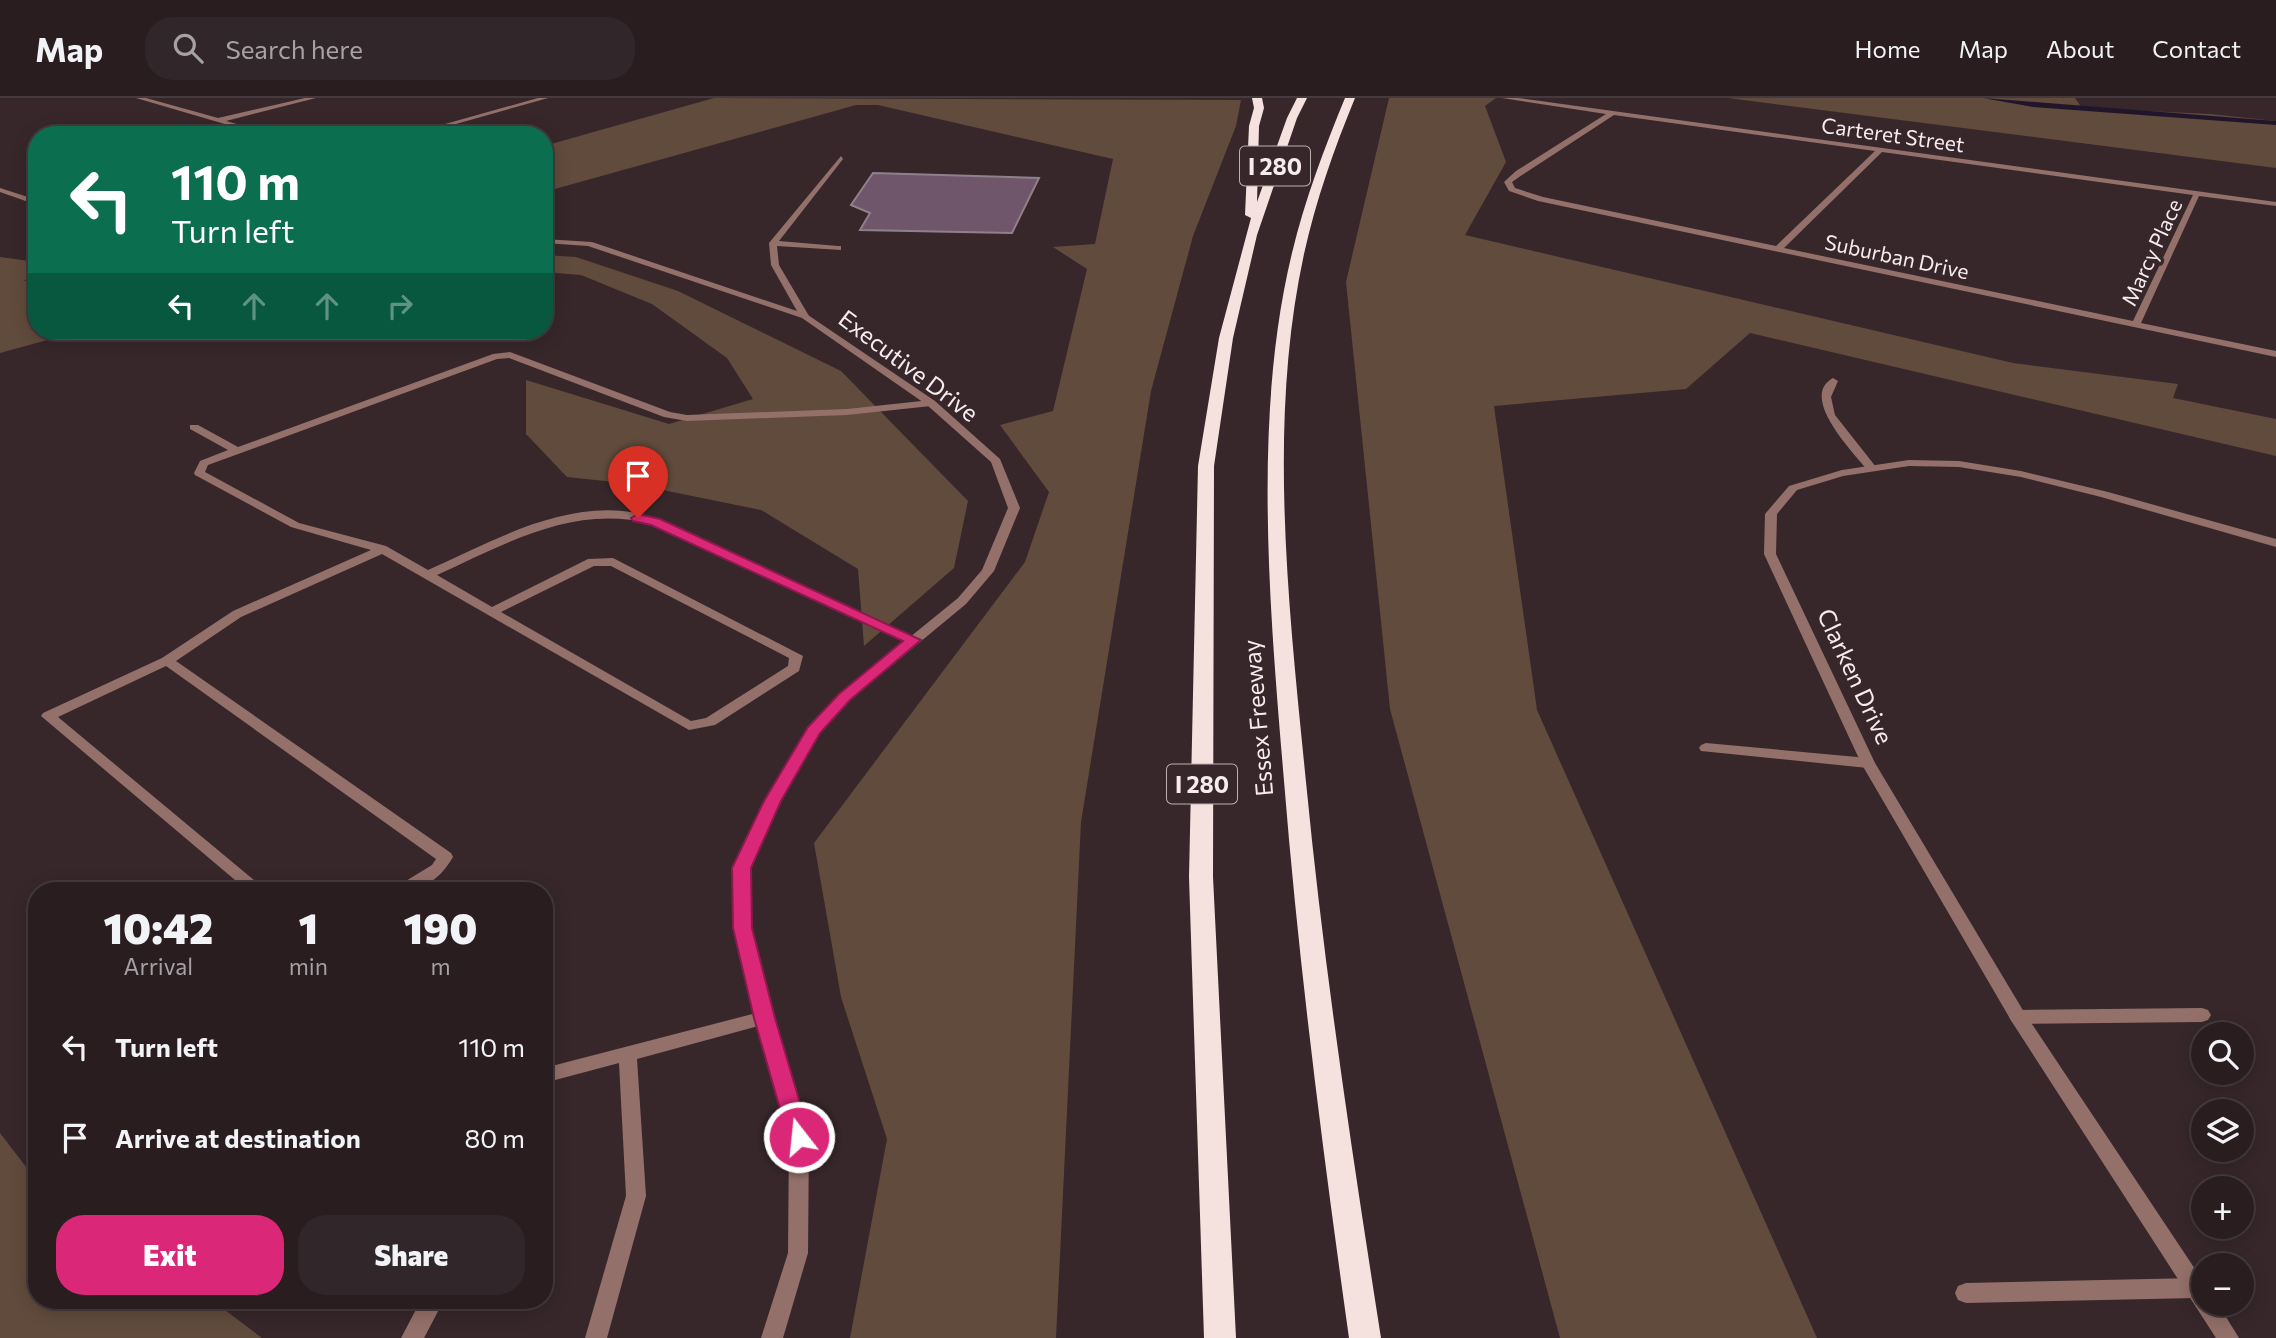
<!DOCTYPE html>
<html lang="en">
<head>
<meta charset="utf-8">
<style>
	:root { --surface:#291d20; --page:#312629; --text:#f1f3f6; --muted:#a5a2a5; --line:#453b3e; --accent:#db2777 }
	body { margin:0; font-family:Commissioner,sans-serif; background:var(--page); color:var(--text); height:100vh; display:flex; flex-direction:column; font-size:26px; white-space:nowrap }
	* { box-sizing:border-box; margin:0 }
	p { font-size:23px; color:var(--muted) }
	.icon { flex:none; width:38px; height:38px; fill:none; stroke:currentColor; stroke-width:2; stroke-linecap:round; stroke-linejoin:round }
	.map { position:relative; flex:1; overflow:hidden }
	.panel { position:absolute; left:28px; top:784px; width:525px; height:427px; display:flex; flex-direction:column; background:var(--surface); border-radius:28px; box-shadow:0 4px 18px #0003,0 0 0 2px var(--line) }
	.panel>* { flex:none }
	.banner { position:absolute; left:28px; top:28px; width:525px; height:214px; border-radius:28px; box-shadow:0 4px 18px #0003,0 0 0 2px var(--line); background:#0b6e4f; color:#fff; overflow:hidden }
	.buttons { position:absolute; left:2191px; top:924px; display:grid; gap:14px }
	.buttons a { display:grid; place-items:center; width:63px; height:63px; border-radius:50%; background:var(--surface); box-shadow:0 4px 18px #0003,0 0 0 2px var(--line); font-size:35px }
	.pin { position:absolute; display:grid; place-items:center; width:60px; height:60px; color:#fff; margin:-72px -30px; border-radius:50% 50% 50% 0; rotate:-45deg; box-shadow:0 0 7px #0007 }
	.pin .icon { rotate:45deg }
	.me { position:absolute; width:77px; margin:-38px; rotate:344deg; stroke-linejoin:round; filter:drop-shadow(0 0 5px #0008) }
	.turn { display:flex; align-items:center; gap:24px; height:147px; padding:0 28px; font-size:32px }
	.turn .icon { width:91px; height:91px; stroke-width:2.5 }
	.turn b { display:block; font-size:49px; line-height:60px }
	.lanes { display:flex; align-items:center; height:66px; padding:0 28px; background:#0003; justify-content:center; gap:35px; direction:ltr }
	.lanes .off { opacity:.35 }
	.eta { display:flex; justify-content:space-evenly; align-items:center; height:119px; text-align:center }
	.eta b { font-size:42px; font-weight:800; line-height:49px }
	.cta { display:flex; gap:14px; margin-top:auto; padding:14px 28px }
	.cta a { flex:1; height:80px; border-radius:28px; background:var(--accent); color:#fff; font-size:28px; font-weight:800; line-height:80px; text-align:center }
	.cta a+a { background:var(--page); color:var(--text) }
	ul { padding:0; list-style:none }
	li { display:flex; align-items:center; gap:21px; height:91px; padding:0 28px }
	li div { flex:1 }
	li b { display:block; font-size:26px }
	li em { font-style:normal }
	header { display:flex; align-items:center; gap:42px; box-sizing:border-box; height:98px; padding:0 35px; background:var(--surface); border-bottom:2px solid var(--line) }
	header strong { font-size:33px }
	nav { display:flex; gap:38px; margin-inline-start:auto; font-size:24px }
	.search { width:490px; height:63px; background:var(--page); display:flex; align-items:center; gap:18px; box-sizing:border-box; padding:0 24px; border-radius:28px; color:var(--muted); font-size:26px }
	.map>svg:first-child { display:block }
	.green { fill:#614b3c }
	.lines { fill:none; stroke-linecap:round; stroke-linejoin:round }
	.stream { fill:#21152b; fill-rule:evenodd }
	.building { fill:#70566a; stroke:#90808c; stroke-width:2 }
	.lane { fill:#94706a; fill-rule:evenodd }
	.street { fill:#94706a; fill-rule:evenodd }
	.highway { fill:#f5e2df; fill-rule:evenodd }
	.route { fill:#db2777; stroke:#8e194d; stroke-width:2 }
	.labels { text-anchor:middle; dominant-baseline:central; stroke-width:7; stroke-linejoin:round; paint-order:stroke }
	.far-street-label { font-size:21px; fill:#f6ebee; stroke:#37272b }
	.shield { fill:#37272b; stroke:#bdb0b4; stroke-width:2 }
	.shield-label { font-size:23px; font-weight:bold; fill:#f6ebee }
	.street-label { font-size:24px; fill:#f6ebee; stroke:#37272b }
</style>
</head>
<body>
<header>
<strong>Map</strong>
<div class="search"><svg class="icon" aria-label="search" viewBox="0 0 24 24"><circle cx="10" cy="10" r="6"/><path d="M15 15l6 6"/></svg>Search here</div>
<nav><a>Home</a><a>Map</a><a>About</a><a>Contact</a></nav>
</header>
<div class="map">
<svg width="2276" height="1240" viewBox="0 0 2276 1240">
	<rect width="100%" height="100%" fill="#37272b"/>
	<!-- green -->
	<path class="green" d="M714 0 1241 2 1236 28 1193 138 1151 293 1081 724 1056 1240H850L887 1041 841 899 814 745 1025 464 1049 394 1000 327 1053 313 1087 171 1053 149 1095 146 1113 61 878 7H856L544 94V48Z
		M1389 0H1496L1485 8 1506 64 1465 137 2013 265 2178 286 2173 300 2276 321V358L1750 235 1686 291 1494 308 1537 612 1817 1240H1560L1390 611 1346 184Z
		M1728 0H2075L2082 10 2210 16 2276 23V70Z
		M544 157 576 159 678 193 841 273 968 403 954 470 864 548 858 471 761 412 633 386 567 379 526 336V282L669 326 753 301 727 260 652 206 581 177 544 174Z
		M0 159 37 164V176L23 183 37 181V233H80L0 255Z
		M0 1035 27 1070 37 1077V1202H212L262 1240H0Z"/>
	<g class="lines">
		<!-- stream -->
		<path class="stream" d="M1983 0 2276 23V27L2033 9Z"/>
	</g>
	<!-- building -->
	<path class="building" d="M873 75 1039 80 1012 135 860 132 870 115 851 107Z"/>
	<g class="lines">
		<!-- lane -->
		<path class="lane" d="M841 58 843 61 779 143 838 148H841V152L777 148 779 167 809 218 808 220H802L588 148 544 145V141L592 144 797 213 771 167 769 145Z
			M510 254 670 314 687 317 847 311 931 302 936 305 931 308 847 317 687 323 664 319 509 260 497 261 208 367 205 374 299 425 386 448 428 472C488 445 555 407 622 413 635 414 647 418 659 422L920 542 918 545H908L651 426C574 406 505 446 437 477L492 509 588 461 613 460 803 558 799 573 715 627 689 632 382 456 241 519 176 563 451 755 453 759C439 783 422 793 394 793L396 789 432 767 436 761 166 568 58 619 267 793H248L41 618 43 615 162 560 233 513 371 452 291 429 195 377 194 375 200 363 228 352 190 331V327H198L238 349 493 256ZM594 468H611L789 560 788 568 706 620 691 623 501 514Z
			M1833 280 1838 283 1831 299 1835 317 1876 369V373H1868C1854 355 1798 299 1833 280Z
			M1706 645 1868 660 1875 665 1868 670 1701 653 1699 650 1701 647Z
			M2202 910 2208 912 2211 917 2208 922 2202 924 2018 926 2012 924 2009 919 2012 914 2018 912Z
			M764 913 770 915 773 920 770 925 637 961 646 1098 607 1240H585L626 1098 619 965 544 985V970Z
			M2196 1180 2203 1183V1197L2196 1200 1966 1205 1958 1202 1955 1195 1958 1188 1966 1185Z
			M421 1202H444L424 1240H401Z"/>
		<!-- street -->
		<path class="street" d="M136 0H146L218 20 305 0H316L226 23 254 31 252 34Z
			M538 0H548L417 37H406Z
			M1502 0H1518L2276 104V108L2199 98 2141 225 2276 253V259L1538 103 1509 93 1504 84 1516 73 1606 16ZM1614 17 1875 53 1776 148 1543 99 1515 90 1512 84 1522 77ZM1882 54 2193 97 2133 223 1784 150Z
			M0 90 37 102V107L0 94Z
			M805 215 935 303 1000 361 1020 410 994 473 966 506 850 602 819 635 780 703 750 770 751 830 773 920 809 1039 808 1155 783 1240H761L788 1155 789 1039 755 920 735 830 734 770 764 703 808 630 840 596 958 500 982 472 1008 410 991 364 927 307 802 220V216Z
			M1909 362 1959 363 2021 373 2108 394 2276 441V449L2101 399 2021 379 1959 369 1909 368 1843 378 1797 392 1777 416 1776 456 1875 665 2024 914 2203 1183V1206H2218L2239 1240H2216L2012 924 1861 665 1764 456 1765 416 1789 388 1842 372Z"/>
		<!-- highway -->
		<path class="highway" d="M1252 0H1262L1264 10 1259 28 1257 104 1287 20 1297 0H1307L1297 20 1257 137 1233 240 1214 368 1213 779 1236 1240H1204L1189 779 1198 368 1219 240 1251 120 1245 117 1249 28 1254 10Z
			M1345 0H1355C1334 51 1316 102 1304 156 1267 326 1289 512 1306 684 1324 870 1352 1055 1381 1240H1349C1323 1055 1299 869 1284 683 1270 515 1252 319 1292 155 1305 101 1324 51 1345 0Z"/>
	</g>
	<!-- route -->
	<path class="route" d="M638 416 660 421 921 542 850 602 820 635 781 703 751 770 752 830 775 920 810 1039 806 1046 799 1049 791 1046 788 1039 754 920 733 830 732 770 764 703 808 629 839 596 903 543 651 427 633 423 631 420Z"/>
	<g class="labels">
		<!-- far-street labels -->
		<g class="far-street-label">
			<text transform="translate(1893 36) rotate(8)">Carteret Street</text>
			<text transform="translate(2151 154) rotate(-65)">Marcy Place</text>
			<text transform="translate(1897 158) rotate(12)">Suburban Drive</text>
		</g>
		<!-- shield labels -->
		<g class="shield">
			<rect x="1240" y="48.5" width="70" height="39" rx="5"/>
			<rect x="1167" y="666.5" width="70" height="39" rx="5"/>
		</g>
		<g class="shield-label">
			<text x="1275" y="68">I 280</text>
			<text x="1202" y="686">I 280</text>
		</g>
		<!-- street labels -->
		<g class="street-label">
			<text transform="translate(909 267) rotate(37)">Executive Drive</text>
			<text transform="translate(1856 578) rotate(65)">Clarken Drive</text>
			<text transform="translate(1257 620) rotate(-95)">Essex Freeway</text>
		</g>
	</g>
</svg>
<div class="buttons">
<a><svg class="icon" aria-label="search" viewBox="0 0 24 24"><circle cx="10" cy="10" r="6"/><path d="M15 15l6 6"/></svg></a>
<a><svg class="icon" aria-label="layers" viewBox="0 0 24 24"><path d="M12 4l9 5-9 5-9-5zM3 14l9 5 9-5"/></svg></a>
<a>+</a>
<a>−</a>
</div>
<div class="pin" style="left:638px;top:420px;background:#d93025"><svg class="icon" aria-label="arrive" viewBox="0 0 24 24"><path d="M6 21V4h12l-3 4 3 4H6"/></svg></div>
<svg class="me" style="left:799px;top:1039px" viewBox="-20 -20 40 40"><circle r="17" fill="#db2777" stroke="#fff" stroke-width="3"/><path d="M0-11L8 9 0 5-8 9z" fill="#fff"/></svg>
<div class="banner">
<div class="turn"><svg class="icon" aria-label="left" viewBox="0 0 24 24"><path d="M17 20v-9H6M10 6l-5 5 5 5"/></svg><div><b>110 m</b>Turn left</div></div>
<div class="lanes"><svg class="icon" aria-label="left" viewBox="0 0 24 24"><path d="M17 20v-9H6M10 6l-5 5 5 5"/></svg><svg class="icon off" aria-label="ahead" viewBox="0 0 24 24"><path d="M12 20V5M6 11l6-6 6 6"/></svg><svg class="icon off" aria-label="ahead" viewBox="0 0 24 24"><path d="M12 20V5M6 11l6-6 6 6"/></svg><svg class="icon off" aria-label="right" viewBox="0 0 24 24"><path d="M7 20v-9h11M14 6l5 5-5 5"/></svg></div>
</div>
<section class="panel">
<div class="eta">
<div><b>10:42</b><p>Arrival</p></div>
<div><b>1</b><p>min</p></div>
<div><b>190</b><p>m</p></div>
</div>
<ul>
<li><svg class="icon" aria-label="left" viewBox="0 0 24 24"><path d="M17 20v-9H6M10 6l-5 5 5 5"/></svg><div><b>Turn left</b></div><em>110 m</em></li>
<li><svg class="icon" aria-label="arrive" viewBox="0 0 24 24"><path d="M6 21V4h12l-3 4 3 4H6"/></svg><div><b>Arrive at destination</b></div><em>80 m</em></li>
</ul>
<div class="cta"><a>Exit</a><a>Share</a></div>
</section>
</div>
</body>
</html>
